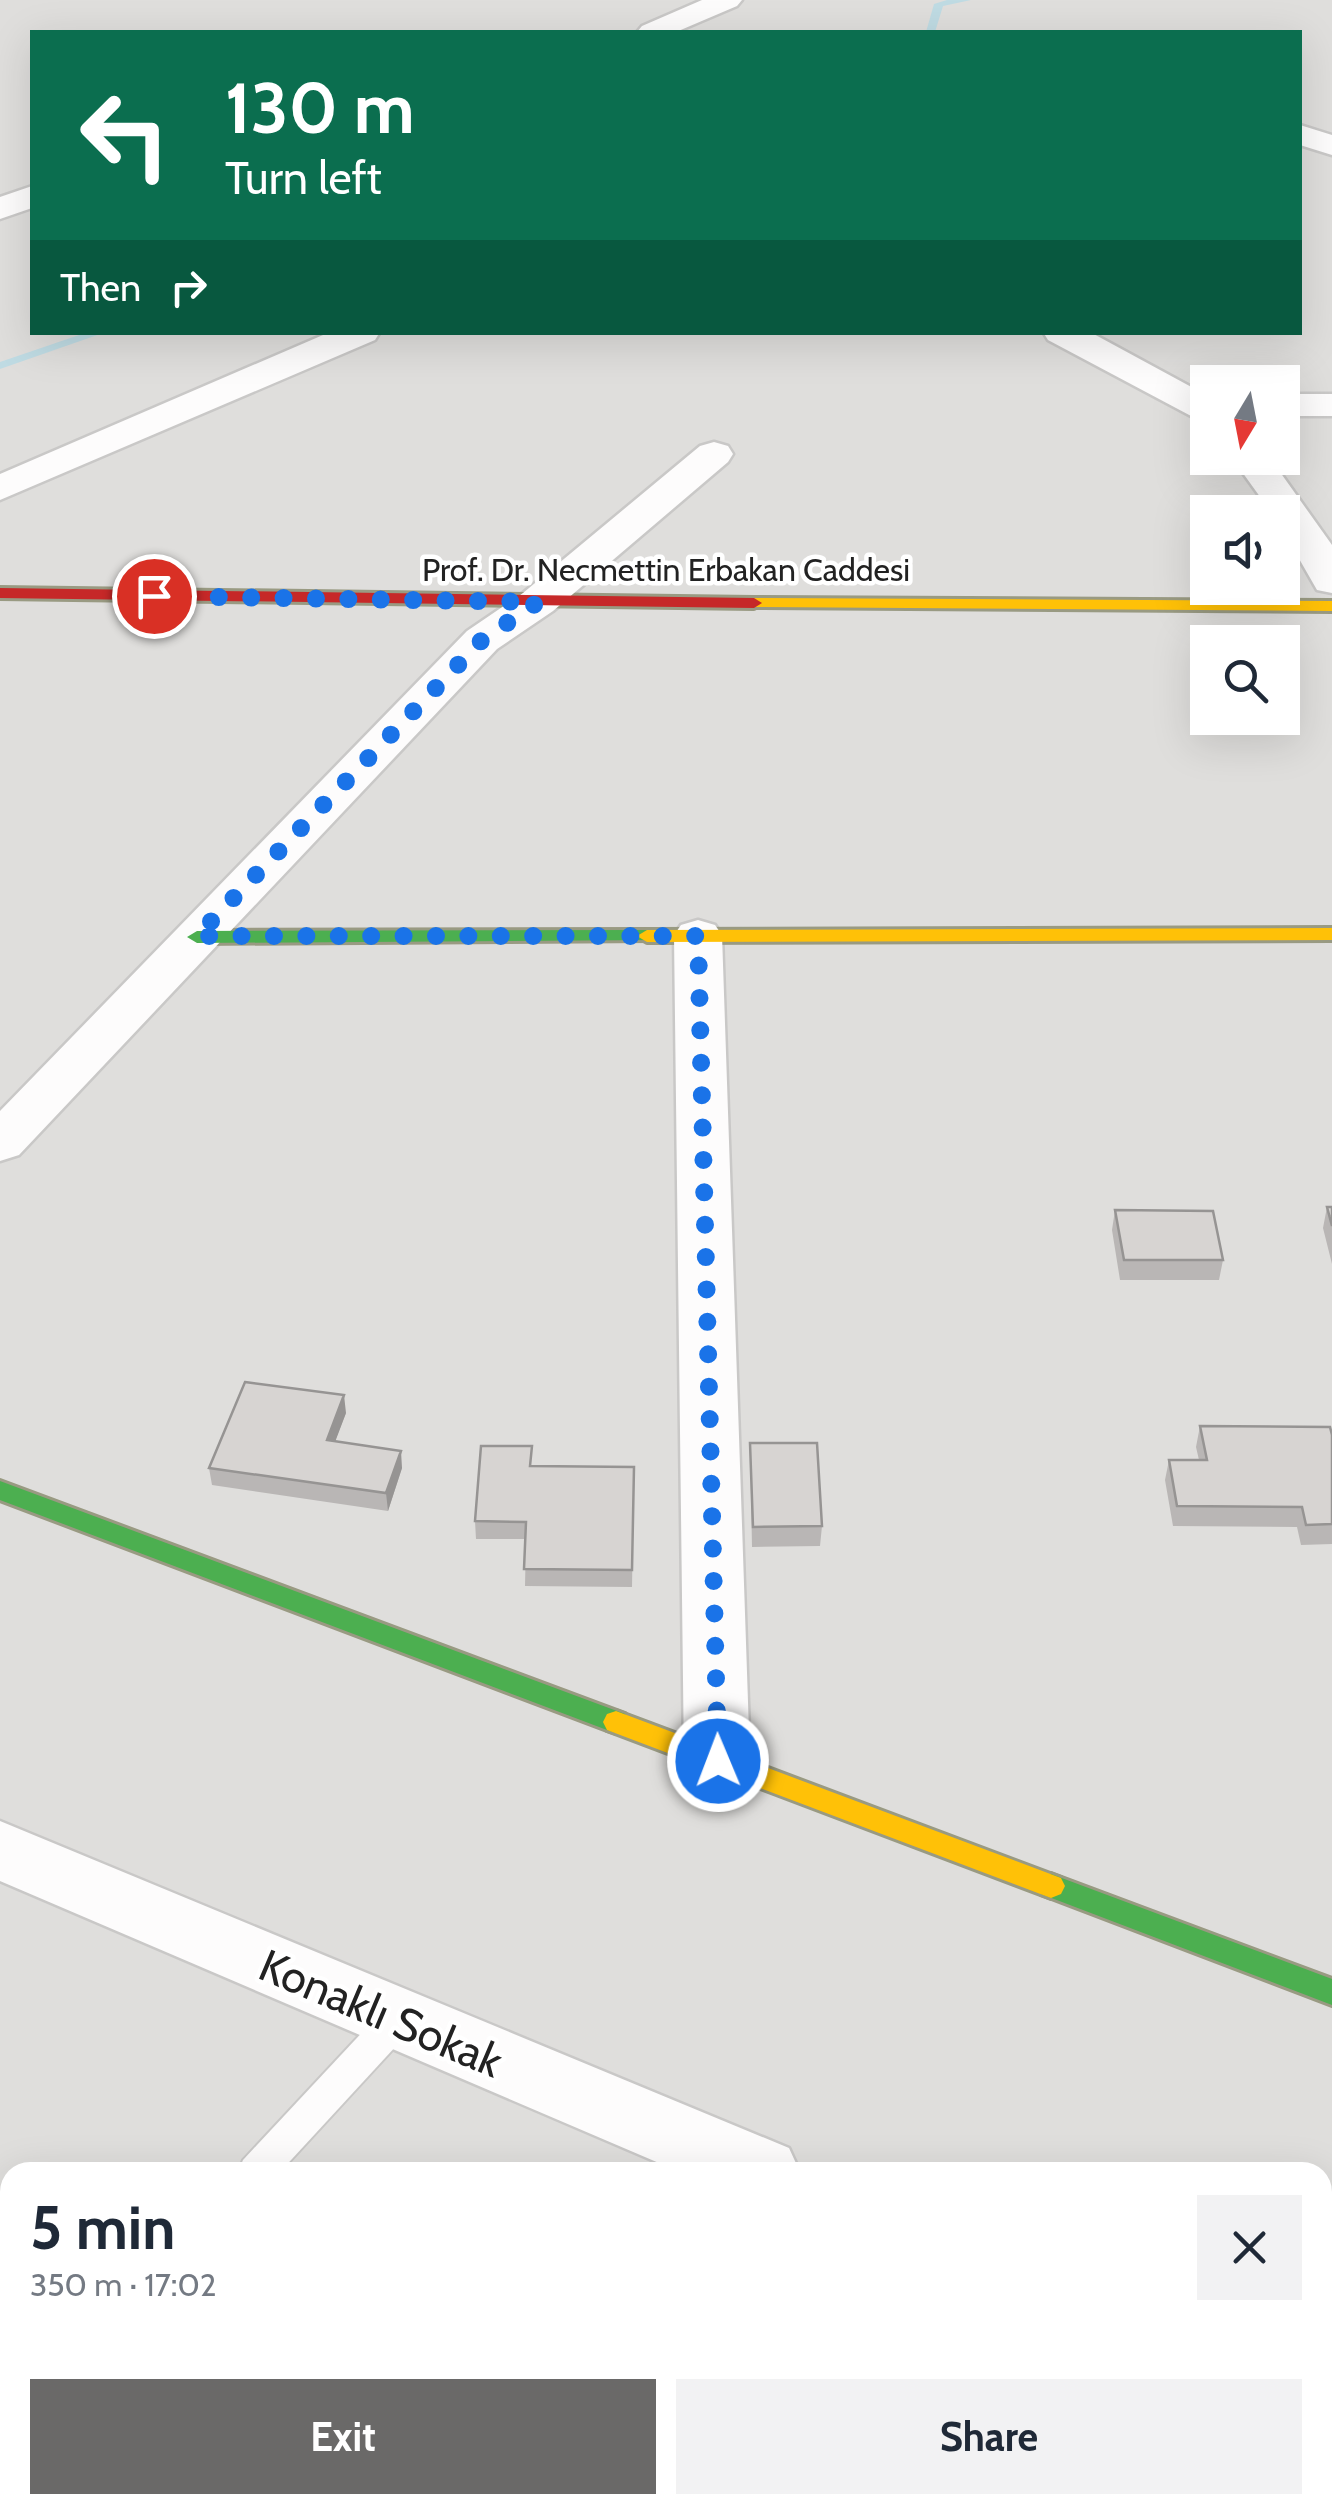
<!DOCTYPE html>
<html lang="en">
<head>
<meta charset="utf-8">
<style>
	:root { --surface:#fff; --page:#f2f2f3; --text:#1f2937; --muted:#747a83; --accent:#6a6968 }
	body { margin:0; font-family:Cabin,sans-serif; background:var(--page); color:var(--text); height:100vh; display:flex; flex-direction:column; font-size:38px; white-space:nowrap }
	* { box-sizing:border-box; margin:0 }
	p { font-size:32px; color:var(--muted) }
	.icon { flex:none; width:55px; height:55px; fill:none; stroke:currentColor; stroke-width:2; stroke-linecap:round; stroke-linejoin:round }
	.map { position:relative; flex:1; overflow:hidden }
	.drawer { position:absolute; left:0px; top:2162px; width:1332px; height:352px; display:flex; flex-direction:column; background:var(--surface); border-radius:30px 30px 0 0; box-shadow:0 10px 40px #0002 }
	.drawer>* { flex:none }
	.hud { position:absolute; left:30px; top:30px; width:1272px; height:305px; border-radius:0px; box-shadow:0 10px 40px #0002; background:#0b6e4f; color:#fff; overflow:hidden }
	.needle { width:65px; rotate:190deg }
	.controls { position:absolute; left:1190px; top:365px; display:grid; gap:20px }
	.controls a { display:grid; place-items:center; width:110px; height:110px; border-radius:0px; background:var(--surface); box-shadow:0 10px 40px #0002; font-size:50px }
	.pin { position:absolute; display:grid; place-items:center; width:85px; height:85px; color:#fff; margin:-42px; border:5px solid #fff; border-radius:50%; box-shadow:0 2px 10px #0007 }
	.me { position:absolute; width:110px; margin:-55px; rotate:359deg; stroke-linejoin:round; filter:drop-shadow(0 0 8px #0008) }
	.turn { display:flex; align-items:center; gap:35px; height:210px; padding:0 30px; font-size:45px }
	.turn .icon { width:130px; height:130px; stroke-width:2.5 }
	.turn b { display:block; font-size:70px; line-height:85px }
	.then { display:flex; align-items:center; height:95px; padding:0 30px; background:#0003; gap:20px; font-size:38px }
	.round { display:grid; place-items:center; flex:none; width:105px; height:105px; border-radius:0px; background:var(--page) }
	.headline { display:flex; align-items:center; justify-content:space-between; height:170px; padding:0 30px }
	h1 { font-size:60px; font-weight:700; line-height:75px }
	.action { display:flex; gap:20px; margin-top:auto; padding:20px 30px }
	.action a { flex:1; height:115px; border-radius:0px; background:var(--accent); color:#fff; font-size:40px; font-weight:700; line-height:115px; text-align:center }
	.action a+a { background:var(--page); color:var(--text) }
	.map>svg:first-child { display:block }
	.residential { fill:#dfdedc; fill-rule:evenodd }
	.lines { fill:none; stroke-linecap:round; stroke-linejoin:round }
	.stream { fill:#bfdbe3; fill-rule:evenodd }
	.lane-casing { stroke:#c9c8c7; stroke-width:4 }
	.street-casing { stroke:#c9c8c7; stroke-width:5 }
	.fast-casing { stroke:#999a82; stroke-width:6 }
	.slow-casing { stroke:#999a82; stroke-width:6 }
	.jam-casing { stroke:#999a82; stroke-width:6 }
	.lane { fill:#fdfcfc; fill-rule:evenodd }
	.street { fill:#fdfcfc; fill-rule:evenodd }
	.fast { fill:#4caf50; fill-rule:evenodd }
	.slow { fill:#ffc107; fill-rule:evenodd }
	.jam { fill:#c62828; fill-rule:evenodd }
	.wall { fill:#b9b6b5 }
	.shaded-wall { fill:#969493 }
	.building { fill:#d7d4d2; stroke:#969493; stroke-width:2.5 }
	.route { stroke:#1a73e8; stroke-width:18; stroke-dasharray:0 32.4 }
	.labels { text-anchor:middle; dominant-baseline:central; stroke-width:9; stroke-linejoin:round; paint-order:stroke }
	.far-street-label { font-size:32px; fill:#222; stroke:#fff }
	.near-street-label { font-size:45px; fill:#222; stroke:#fff }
</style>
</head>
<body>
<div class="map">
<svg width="1332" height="2514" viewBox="0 0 1332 2514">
	<rect width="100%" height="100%" fill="#f0eeeb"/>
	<!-- residential -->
	<path class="residential" d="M0 0H1332V2514H0ZM32 32H1300V332H32ZM1208 382H1282V458H1208ZM1208 512H1282V588H1208ZM1208 642H1282V718H1208ZM10 2172H1322V2505H10Z"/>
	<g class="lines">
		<!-- stream -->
		<path class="stream" d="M947 0H971L943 6 935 32H926L934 4Z
			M88 332H106L0 369V362Z"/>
		<defs>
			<path id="lane" d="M396 2005 409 2010 414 2021 409 2032 280 2172H238L243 2160 383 2010Z"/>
			<path id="street" d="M702 0H742L737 6 676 32H637L642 26Z
				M1300 125 1332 135V155L1300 145Z
				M32 186V208L0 219V197Z
				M330 332H380L375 340 0 500V474Z
				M1043 332H1090L1208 396V425L1048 340Z
				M1282 394H1332V416H1282Z
				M714 442 728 446 733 454 728 462 553 611 497 649 19 1155 0 1161V1111L467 631 523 593 700 446Z
				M1232 458H1270L1332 545V593L1317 590 1282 529V512H1271Z
				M698 920 715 925 722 935 750 1761 740 1780 717 1788 694 1780 684 1761 674 935 681 925Z
				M0 1821 789 2148 800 2172H680L0 1881Z
				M1322 2364 1332 2368V2447L1322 2443Z"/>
			<path id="fast" d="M647 930 657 936 654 940 197 943 187 937 197 931Z
				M0 1481 625 1714 629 1722 625 1730 616 1733 607 1730 0 1500Z
				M1051 1874 1332 1979V2005L1041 1894 1037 1886 1041 1878Z"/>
			<path id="slow" d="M754 598 1332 601V611L748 607 746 603Z
				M1332 928V940L647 942 637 936 647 930Z
				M616 1711 1061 1878 1065 1886 1061 1894 1051 1898 607 1730 603 1722 607 1714Z"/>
			<path id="jam" d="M0 588 754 598 762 603 754 608 0 598Z"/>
		</defs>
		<!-- lane casing -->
		<use href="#lane" class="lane-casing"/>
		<!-- street casing -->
		<use href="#street" class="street-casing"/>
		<!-- fast casing -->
		<use href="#fast" class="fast-casing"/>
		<!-- slow casing -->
		<use href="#slow" class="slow-casing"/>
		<!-- jam casing -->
		<use href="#jam" class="jam-casing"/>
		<!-- lane -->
		<use href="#lane" class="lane"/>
		<!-- street -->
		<use href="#street" class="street"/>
		<!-- fast -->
		<use href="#fast" class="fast"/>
		<!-- slow -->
		<use href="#slow" class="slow"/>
		<!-- jam -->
		<use href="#jam" class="jam"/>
	</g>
	<!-- wall -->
	<path class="wall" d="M1327 1207H1332V1264L1323 1228Z
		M1115 1210 1223 1260 1219 1280H1120L1112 1230Z
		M346 1413 335 1441 402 1468 388 1511 212 1485 209 1468Z
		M1200 1426 1332 1435V1544L1301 1545 1297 1527 1173 1526 1165 1480 1169 1460H1199L1196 1447Z
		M750 1443 822 1526 820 1546 752 1547Z
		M532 1466 634 1467 632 1587 525 1586 526 1539H476L475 1521Z"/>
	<!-- shaded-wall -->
	<path class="shaded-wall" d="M344 1395 346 1413 329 1458 327 1440Z
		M401 1451 402 1468 388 1511 386 1493Z"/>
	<!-- building -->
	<path class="building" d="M1327 1207H1332V1226Z
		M1115 1210 1213 1211 1223 1260H1124Z
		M245 1382 344 1395 327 1440 401 1451 386 1493 209 1468Z
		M1200 1426 1330 1427 1332 1435V1524L1306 1525 1302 1507 1177 1506 1169 1460H1207Z
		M750 1443H817L822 1526 753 1527Z
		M481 1446H532L530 1466 634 1467 632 1570 524 1569 526 1522 475 1521Z"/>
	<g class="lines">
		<!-- route -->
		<path class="route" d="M154 596 538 602 482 640 197 936H698L718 1761"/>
	</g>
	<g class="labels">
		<!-- far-street labels -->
		<g class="far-street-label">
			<text x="666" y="569">Prof. Dr. Necmettin Erbakan Caddesi</text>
		</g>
		<!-- near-street labels -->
		<g class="near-street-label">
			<text transform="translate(381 2013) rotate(23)">Konaklı Sokak</text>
		</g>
	</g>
</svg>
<div class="controls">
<a><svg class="needle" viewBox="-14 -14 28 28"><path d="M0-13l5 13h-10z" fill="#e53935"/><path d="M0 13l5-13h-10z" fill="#747a83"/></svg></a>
<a><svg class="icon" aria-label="sound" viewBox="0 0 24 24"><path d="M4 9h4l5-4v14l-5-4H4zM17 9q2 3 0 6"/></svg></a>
<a><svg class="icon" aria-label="search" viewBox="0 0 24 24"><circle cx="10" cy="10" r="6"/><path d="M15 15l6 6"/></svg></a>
</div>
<div class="pin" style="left:154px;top:596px;background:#d93025"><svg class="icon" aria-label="arrive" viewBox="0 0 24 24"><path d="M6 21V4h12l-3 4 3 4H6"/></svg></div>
<svg class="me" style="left:718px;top:1761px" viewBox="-20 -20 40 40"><circle r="17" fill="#1a73e8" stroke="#fff" stroke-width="3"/><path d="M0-11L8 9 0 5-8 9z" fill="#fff"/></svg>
<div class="hud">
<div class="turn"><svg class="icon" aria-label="left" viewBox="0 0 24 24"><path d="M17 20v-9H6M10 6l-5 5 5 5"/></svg><div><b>130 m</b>Turn left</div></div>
<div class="then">Then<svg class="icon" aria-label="right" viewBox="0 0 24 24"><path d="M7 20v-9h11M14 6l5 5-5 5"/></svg></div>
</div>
<section class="drawer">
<div class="headline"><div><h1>5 min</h1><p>350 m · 17:02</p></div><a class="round"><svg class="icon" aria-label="close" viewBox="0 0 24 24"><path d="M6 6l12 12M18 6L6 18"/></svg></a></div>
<div class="action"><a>Exit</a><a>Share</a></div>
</section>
</div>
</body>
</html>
